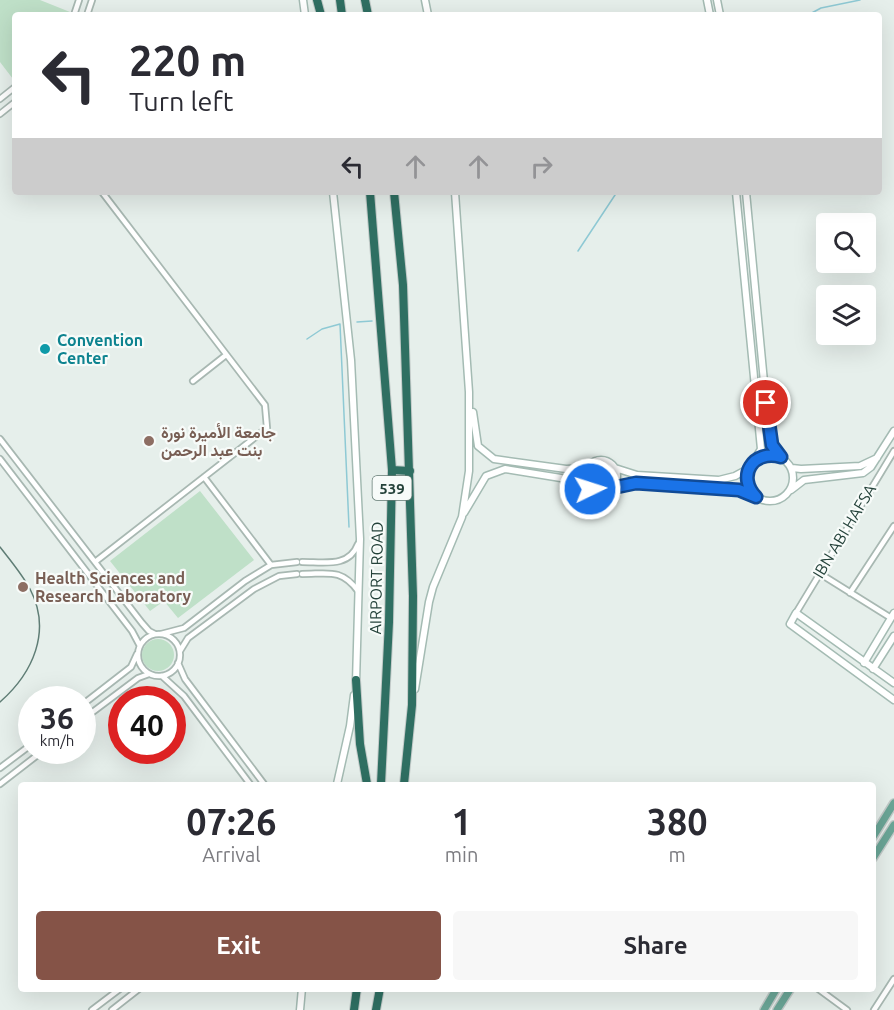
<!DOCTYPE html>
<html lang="en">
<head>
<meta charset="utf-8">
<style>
	:root { --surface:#fff; --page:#f7f7f7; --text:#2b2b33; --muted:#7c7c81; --accent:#855347 }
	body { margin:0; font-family:Ubuntu,Vazirmatn,sans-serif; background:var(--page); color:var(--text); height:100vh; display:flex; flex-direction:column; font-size:22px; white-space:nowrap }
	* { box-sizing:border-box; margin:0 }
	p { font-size:20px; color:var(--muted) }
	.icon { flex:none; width:33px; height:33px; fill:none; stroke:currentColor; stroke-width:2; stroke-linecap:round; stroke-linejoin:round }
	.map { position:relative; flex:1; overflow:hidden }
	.details { position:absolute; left:18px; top:782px; width:858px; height:210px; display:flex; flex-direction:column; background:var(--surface); border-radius:6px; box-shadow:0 6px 24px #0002 }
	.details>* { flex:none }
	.guide { position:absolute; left:12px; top:12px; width:870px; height:183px; border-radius:6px; box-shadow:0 6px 24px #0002; background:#fff; color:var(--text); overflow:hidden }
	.controls { position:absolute; left:816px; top:213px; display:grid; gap:12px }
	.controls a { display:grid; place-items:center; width:60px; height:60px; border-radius:6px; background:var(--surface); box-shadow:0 6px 24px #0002; font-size:30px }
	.speed { position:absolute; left:18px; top:686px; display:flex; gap:12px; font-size:30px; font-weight:700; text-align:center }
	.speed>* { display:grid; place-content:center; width:78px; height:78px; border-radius:50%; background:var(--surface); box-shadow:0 6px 24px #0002; line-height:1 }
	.speed small { font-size:15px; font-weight:400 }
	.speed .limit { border:9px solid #d22; background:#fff; color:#111 }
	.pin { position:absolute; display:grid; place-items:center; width:51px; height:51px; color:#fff; margin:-26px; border:3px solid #fff; border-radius:50%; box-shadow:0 2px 6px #0007 }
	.me { position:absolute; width:66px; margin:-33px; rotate:86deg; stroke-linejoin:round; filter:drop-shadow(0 0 4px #0008) }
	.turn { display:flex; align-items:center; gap:21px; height:126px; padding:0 18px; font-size:27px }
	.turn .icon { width:78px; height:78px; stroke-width:2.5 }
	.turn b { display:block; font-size:42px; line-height:51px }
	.lanes { display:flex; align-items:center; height:57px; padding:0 18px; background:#0003; justify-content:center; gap:30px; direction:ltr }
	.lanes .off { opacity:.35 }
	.eta { display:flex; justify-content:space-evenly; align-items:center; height:102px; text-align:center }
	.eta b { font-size:36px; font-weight:700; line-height:42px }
	.button { display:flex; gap:12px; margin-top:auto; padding:12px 18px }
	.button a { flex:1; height:69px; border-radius:6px; background:var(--accent); color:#fff; font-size:24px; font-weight:700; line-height:69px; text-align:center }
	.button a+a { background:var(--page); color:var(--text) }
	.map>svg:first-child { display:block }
	.green { fill:#bfe0c8 }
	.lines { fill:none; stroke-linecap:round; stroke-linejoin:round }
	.stream { stroke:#8ec9d4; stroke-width:1.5 }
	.street-casing { stroke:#a8b8b2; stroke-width:8 }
	.secondary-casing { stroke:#a4bbb3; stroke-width:9 }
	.primary-casing { stroke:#c2cac8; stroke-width:10 }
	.highway-casing { stroke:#c2cac8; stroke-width:10 }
	.street { stroke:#fff; stroke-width:4.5 }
	.secondary { stroke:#fff; stroke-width:6 }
	.primary { stroke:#6aa596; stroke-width:7 }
	.highway { stroke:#2f6f62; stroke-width:8 }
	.tram { stroke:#5f7d75; stroke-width:1.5 }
	.route-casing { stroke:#114b97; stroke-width:15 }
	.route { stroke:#1a73e8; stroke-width:10 }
	.culture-dot { fill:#0f9aa8; stroke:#f7fbf9; stroke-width:2 }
	.education-dot { fill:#8d6e63; stroke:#f7fbf9; stroke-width:2 }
	.labels { text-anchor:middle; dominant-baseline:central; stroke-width:4.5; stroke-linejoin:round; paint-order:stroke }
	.shield { fill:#f7fbf9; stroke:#637a73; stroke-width:1.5 }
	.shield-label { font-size:15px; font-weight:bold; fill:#24423a }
	.culture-label { font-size:16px; font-weight:bold; fill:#0d838f; stroke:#f7fbf9; text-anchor:start }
	.education-label { font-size:16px; font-weight:bold; fill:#785e54; stroke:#f7fbf9; text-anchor:start }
	.street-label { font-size:16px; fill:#24423a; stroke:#f7fbf9 }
</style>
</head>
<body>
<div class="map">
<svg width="894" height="1010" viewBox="0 0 894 1010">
	<rect width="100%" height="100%" fill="#e6efeb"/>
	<!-- green -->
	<path class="green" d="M0 0H40L70 12 68 15H15V78L13 79 0 62Z
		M200 491 254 560 178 618 164 601 150 611 110 561Z
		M142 655a16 16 0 1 1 32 0a16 16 0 1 1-32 0Z"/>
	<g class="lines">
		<!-- stream -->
		<path class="stream" d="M808 15 821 8 860 0
			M578 251 617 192
			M357 322 372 321
			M307 339 322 329 340 324 349 527"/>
		<defs>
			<path id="street" d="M74 15 79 0
				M87 15 92 0
				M0 99 15 87
				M0 114 15 102
				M193 381 226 355
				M0 439 142 623 149 631 155 634
				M0 459 132 631 140 646
				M204 477 271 565
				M95 562 267 428 265 405 102 192
				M302 562C324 562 349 568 358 544
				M819 573 891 618
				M302 574C328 574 341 568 358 591
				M850 593 894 526
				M796 613 894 451
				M138 655a21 21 0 1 1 42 0a21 21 0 1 1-42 0Z
				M161 634 184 628 245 581 271 565 297 562
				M180 651 188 638 254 589 279 576 297 574
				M178 663 185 679 264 784
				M162 676 184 696 250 784
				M82 705 131 667 137 654
				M82 720 138 678 149 674
				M0 768 32 744
				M0 784 44 750
				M817 988 847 1010
				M92 1010 121 988
				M112 1010 140 988
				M874 1010 894 979"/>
			<path id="secondary" d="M303 0 305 15
				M425 0 428 15
				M707 0 710 15
				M717 0 720 15
				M333 192 351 360 360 539 356 682
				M736 192 761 449 753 462
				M746 192 768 424 772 445 781 457
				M473 412 478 446 494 459 566 469 587 468
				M747 478a23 23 0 1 1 46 0a23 23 0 1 1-46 0Z
				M585 476a16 16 0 1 1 32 0a16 16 0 1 1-32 0Z
				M615 468 637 475 719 480 735 476 748 469
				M792 468 801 469 860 466 877 458
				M612 488 636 483 739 490 754 496
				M791 490 804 480 863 473 871 467 894 431
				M464 513 486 476 505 469 567 479 587 484
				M864 663 894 613
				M873 669 894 636
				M894 683 796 613 790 624 894 700
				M415 689 429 602 433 587 462 517 469 471V392L455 192
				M337 784 350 726 354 695
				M300 1010 302 988"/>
			<path id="primary" d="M873 837 894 803
				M873 858 894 825
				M764 1010 777 988
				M777 1010 791 988"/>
			<path id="highway" d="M317 0 321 15
				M340 0 342 15
				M365 0 368 15
				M370 192 392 470 389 622 381 784
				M394 192 403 285 413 596 412 705 404 784
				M392 470 410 471
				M356 680 360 744 367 784
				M354 1010 357 988
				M376 1010 380 988"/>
		</defs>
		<!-- street casing -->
		<use href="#street" class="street-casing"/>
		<!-- secondary casing -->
		<use href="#secondary" class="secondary-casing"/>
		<!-- primary casing -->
		<use href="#primary" class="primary-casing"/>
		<!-- highway casing -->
		<use href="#highway" class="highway-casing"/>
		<!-- street -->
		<use href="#street" class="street"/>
		<!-- secondary -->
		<use href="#secondary" class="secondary"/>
		<!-- primary -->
		<use href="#primary" class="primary"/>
		<!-- highway -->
		<use href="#highway" class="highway"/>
		<!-- tram -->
		<path class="tram" d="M0 547C10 560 22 574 30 589 52 631 33 673 0 702"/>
	</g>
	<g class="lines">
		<defs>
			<path id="route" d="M590 489 600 493 605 492 612 488 636 483 739 490 756 497C736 476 753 449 781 457L772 445 766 403"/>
		</defs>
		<!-- route casing -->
		<use href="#route" class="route-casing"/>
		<!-- route -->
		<use href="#route" class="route"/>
	</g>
	<!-- markers -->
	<circle class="culture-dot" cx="45" cy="349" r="6"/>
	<g class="education-dot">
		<circle cx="149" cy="441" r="6"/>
		<circle cx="23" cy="587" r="6"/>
	</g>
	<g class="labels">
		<!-- shield labels -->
		<rect class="shield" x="372.5" y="476" width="39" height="24" rx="4.5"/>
		<g class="shield-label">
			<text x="392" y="488">539</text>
		</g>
		<!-- culture labels -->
		<g class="culture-label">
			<text x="57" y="340">Convention<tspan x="57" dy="18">Center</tspan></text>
		</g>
		<!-- education labels -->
		<g class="education-label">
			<text x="161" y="432">جامعة الأميرة نورة<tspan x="161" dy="18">بنت عبد الرحمن</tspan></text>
			<text x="35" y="578">Health Sciences and<tspan x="35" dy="18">Research Laboratory</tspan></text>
		</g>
		<!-- street labels -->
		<g class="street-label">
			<text transform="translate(844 531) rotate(-59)">IBN ABI HAFSA</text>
			<text transform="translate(376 578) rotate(-89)">AIRPORT ROAD</text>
		</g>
	</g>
</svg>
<div class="controls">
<a><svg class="icon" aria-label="search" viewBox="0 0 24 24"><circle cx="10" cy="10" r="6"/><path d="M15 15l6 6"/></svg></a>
<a><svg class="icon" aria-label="layers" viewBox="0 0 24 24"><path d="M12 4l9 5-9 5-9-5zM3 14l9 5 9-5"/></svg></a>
</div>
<div class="speed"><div>36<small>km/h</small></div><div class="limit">40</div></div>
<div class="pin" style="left:766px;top:403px;background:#d93025"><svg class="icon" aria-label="arrive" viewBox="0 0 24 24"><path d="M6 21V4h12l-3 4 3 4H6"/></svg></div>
<svg class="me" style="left:590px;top:489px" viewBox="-20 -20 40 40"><circle r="17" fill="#1a73e8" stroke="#fff" stroke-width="3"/><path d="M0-11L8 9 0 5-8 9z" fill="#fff"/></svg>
<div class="guide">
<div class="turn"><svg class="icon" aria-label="left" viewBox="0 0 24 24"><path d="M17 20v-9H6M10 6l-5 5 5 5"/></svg><div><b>220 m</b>Turn left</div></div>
<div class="lanes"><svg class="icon" aria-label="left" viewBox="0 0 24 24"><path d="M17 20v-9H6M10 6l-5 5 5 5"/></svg><svg class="icon off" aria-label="ahead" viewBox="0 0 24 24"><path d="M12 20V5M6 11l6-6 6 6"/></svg><svg class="icon off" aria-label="ahead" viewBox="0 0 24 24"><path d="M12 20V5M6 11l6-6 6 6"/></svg><svg class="icon off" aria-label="right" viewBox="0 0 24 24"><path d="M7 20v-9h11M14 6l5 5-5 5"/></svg></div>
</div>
<section class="details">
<div class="eta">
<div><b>07:26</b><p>Arrival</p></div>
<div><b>1</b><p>min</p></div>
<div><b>380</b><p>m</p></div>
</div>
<div class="button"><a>Exit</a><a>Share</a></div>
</section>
</div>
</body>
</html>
